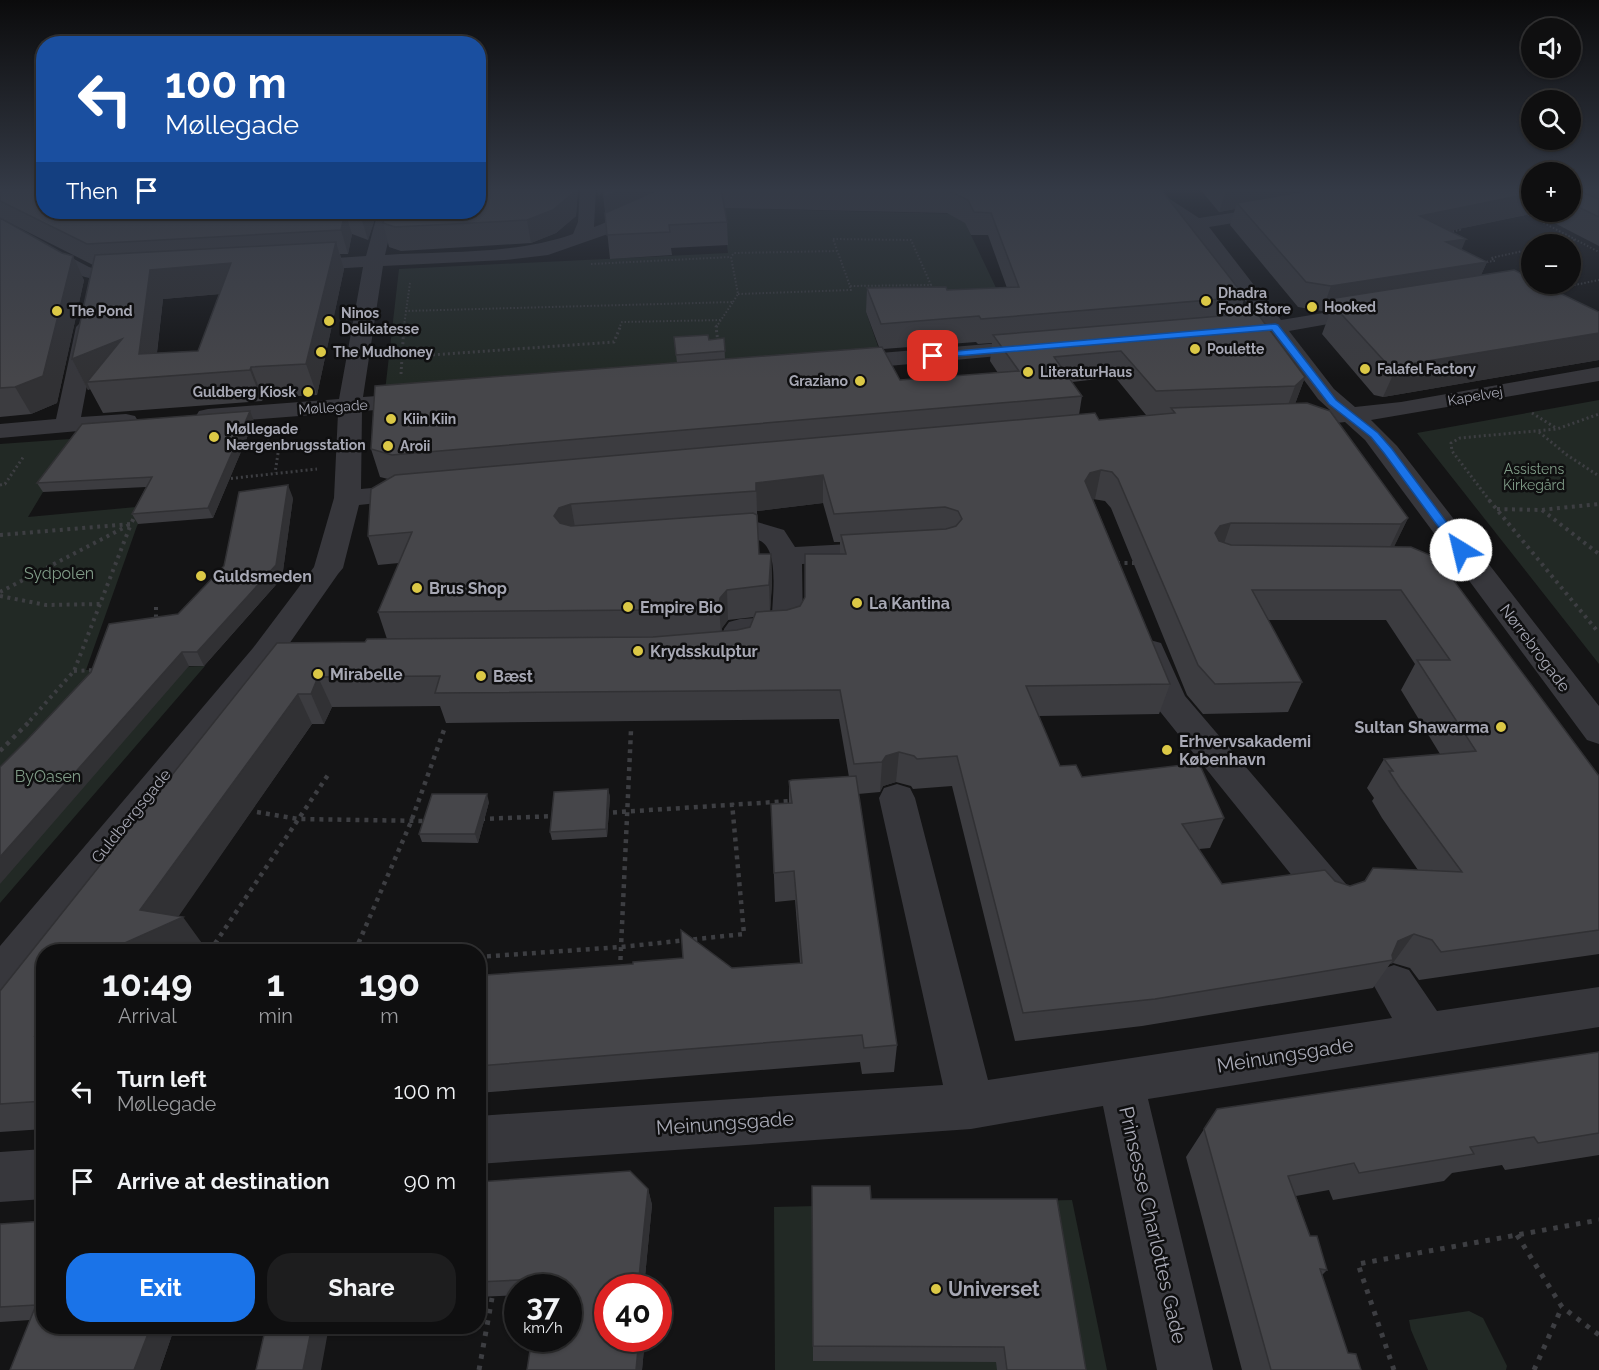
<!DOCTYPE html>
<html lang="en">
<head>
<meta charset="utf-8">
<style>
	:root { --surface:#0f0f10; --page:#1d1d1e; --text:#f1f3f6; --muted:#9b9c9f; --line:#2f2f30; --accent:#1a73e8 }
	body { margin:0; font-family:Raleway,sans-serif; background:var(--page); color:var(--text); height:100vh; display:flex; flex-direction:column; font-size:22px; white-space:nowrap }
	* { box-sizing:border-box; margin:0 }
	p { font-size:20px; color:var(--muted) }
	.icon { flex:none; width:33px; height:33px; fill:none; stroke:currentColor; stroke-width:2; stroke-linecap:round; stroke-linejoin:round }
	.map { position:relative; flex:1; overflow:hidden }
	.side { position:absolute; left:36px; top:944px; width:450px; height:390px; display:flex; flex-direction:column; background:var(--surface); border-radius:24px; box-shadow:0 2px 4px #0004,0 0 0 2px var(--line) }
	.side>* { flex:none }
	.banner { position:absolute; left:36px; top:36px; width:450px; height:183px; border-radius:24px; box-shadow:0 2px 4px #0004,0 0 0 2px var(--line); background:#1a4fa0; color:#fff; overflow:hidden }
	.fabs { position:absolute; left:1521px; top:18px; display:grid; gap:12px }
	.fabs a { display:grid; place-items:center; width:60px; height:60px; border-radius:50%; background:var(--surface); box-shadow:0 2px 4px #0004,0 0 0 2px var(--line); font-size:30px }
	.speed { position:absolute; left:504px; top:1274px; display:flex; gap:12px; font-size:30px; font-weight:700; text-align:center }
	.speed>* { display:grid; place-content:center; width:78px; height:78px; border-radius:50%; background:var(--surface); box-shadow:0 2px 4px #0004,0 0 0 2px var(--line); line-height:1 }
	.speed small { font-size:15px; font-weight:400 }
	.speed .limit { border:9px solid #d22; background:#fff; color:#111 }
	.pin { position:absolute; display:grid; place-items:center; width:51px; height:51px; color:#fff; margin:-26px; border-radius:12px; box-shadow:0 3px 9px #0006 }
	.me { position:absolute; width:66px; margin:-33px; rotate:324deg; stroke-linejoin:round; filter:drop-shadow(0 0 4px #0008) }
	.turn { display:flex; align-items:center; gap:21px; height:126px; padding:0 30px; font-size:27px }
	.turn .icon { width:78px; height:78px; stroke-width:2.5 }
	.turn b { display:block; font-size:42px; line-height:51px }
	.then { display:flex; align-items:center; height:57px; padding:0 30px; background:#0003; gap:12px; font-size:22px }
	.eta { display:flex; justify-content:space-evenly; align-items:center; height:102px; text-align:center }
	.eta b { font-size:36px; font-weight:700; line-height:42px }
	.button { display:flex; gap:12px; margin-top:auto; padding:12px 30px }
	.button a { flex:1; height:69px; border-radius:24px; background:var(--accent); color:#fff; font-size:24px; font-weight:700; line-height:69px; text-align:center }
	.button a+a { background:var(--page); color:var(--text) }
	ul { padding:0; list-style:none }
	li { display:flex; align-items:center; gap:18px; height:90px; padding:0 30px }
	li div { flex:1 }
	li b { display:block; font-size:22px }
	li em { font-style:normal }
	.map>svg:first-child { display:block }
	.green { fill:#222925 }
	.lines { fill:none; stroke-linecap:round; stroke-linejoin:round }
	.path-far4 { stroke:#3d3e42; stroke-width:2; stroke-dasharray:1.5 2; stroke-linecap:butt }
	.path-far3 { stroke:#3d3e42; stroke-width:3; stroke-dasharray:2 3; stroke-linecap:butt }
	.path-far2 { stroke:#3d3e42; stroke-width:4; stroke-dasharray:3 4.5; stroke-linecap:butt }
	.path-far1 { stroke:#3d3e42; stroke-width:4.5; stroke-dasharray:4 5; stroke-linecap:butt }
	.path { stroke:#3d3e42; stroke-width:5; stroke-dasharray:4.5 7; stroke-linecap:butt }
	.minor { fill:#37373c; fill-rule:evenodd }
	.wall { fill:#3c3c40; fill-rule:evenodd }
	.shaded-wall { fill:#313134 }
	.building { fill:#46464a; stroke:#313134; stroke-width:1.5; fill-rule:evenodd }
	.route { fill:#1a73e8; stroke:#114b97; stroke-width:1.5 }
	.poi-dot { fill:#dbc846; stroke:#0f0f10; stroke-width:2 }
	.labels { text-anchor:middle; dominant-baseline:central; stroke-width:5; stroke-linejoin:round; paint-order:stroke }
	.far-poi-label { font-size:14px; font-weight:bold; fill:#a7a8b4; stroke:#0f0f10; text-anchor:start }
	.far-street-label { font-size:14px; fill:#a7a8b4; stroke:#0f0f10 }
	.far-park-label { font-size:14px; fill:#809c88; stroke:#0f0f10 }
	.park-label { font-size:16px; fill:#809c88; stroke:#0f0f10 }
	.poi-label { font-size:16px; font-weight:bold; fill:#a7a8b4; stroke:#0f0f10; text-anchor:start }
	.street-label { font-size:16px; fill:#a7a8b4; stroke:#0f0f10 }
	.near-street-label { font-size:20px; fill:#a7a8b4; stroke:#0f0f10 }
	.near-poi-label { font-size:20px; font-weight:bold; fill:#a7a8b4; stroke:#0f0f10; text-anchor:start }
</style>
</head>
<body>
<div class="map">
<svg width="1599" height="1370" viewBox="0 0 1599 1370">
	<rect width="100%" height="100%" fill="#141415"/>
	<!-- green -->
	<path class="green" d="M722 208 961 214 998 292 945 311 866 312 880 352 385 391 399 269 728 253Z
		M1599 400V664L1417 433Z
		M84 438 43 492 28 517 147 506 137 526 86 670 205 666 0 903V444Z
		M1072 1200 1107 1370H775L774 1207Z
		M1469 1311 1483 1318 1507 1366 1506 1370H1428L1411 1330 1409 1320Z"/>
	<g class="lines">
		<!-- path-far4 -->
		<path class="path-far4" d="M1525 213 1599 252
			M1449 232 1460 230 1456 228
			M833 239 911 240 931 285 850 286Z
			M1556 244 1576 240
			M1483 262 1495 261 1491 258 1532 249
			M591 264 731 257
			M1550 290 1599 280
			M738 294 851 290 850 286
			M733 302 738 294 731 257 734 253 837 251
			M405 311 733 302 717 326
			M404 326 410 283
			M620 326 622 322 722 320"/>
		<!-- path-far3 -->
		<path class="path-far3" d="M718 342 716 327 718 325
			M403 357 614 342 621 325
			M401 374 404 325
			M1532 413 1556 428
			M1539 432 1567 455 1599 476
			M267 440 279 447 275 473
			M239 449 264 441
			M226 479 317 469
			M0 485 5 484 24 456
			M1490 501 1452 451 1451 443 1460 438 1557 429 1599 414"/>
		<!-- path-far2 -->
		<path class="path-far2" d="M1489 500 1599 633
			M1497 509 1541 510 1599 504
			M1542 510 1599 554
			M0 535 131 524 74 671 26 725
			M1117 563H1136
			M0 592 131 524 136 513
			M0 596 46 605 101 604
			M156 607V621
			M74 671 95 670"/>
		<!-- path-far1 -->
		<path class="path-far1" d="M0 751 28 723
			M257 812 298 819 426 821
			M604 813 791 801
			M481 819 555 816
			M210 951 328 775
			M355 951 411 822 444 730
			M478 957 621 947 744 934 732 803
			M620 969 631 730"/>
		<!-- path -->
		<path class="path" d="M1517 1235 1562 1307 1599 1335
			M479 1370 492 1298
			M1394 1370 1358 1264 1599 1220
			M1534 1370 1562 1307"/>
		<!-- minor -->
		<path class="minor" d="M580 188H596L594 227C628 215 663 186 699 188L697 192 625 228 548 255 505 260 383 266 363 397 419 393 427 395 431 400 427 405 419 407 362 411 361 489 414 484 423 486 427 492 423 498 359 505 343 568 338 574 275 664 47 951H44V955L15 991 0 996V946L253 648 314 567 334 498 338 413 208 423 199 421 196 416 199 411 208 409 339 399 363 267 297 271 290 269 287 265 290 261 366 256 378 212H395L385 255C447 251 514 255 573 234L578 222Z
			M1134 188H1153L1199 218 1277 206 1283 207 1286 211 1283 215 1209 227 1281 320 1372 305 1379 307 1382 311 1379 315 1289 331 1334 389 1355 407 1401 402 1599 367V381L1371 420 1397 446 1599 706V744L1587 740 1365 440 1345 422 1291 428 1282 426 1279 421 1282 416 1330 410 1318 399 1270 334 1224 337 1216 336 1213 331 1216 326 1261 322 1190 228Z
			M0 220 89 267C106 273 124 265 142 270L145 274 142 278C85 292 47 259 0 232Z
			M87 321 94 323 98 327 81 417 126 414 135 416 138 421 135 426 0 438V424L56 419 76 327 80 323Z
			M1035 340 1043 342 1046 347 1043 352 844 370 836 368 833 363 836 358 844 356Z
			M757 522 784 530 795 547 886 542 896 545 900 551 896 557 886 560 802 564 803 627 798 634 787 637 755 639 754 647 749 655C733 659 715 661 699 657L694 649 699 641 723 637 724 629 729 622 740 619 772 617C772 597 782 539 752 539 735 539 720 543 704 539L700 533 704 527Z
			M1150 640 1161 643 1185 696 1346 884 1352 896 1346 908 1332 913 1318 908 1158 709 1134 651 1139 643Z
			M897 784 910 788 915 798 988 1080 1392 1018 1373 984 1379 970 1394 965 1409 970 1437 1011 1599 987V1027L1148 1099 1213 1370H1157L1103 1106 971 1129 478 1164V1116L943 1085 879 798 884 788Z
			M44 1149V1199L0 1202V1152Z"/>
	</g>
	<!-- wall -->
	<path class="wall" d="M0 188 44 212H377L368 240 352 234 348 254H340L344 269 317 395 263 398 262 401 103 413 90 389 88 390 72 359 93 265 0 218ZM220 294 198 351 157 353 163 299Z
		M478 188H578L576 216 556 233 531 243 401 251 389 247 383 223Z
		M597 188H1160L1245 297 1239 314 1305 377 1295 404 1408 518 1394 546 1599 776V954L1419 980 1410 968 1393 963 1390 964 1373 988 1142 1026 1015 1041 952 786 913 789 911 786 896 782 883 786 880 792 858 794 897 1045 894 1072 862 1074 860 1062 478 1093V986L800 963 795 900 775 902 771 804 789 803V781L849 777 839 719 446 723 440 706 332 707 324 724H312L178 916 204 946 192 951H44V1129L0 1132V991L277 643 365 642 387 639 378 612 399 563 378 565 368 536 388 479 380 477 371 449 677 363 674 337 709 340 724 338 725 359 879 347 866 312 867 288 947 290 1007 288 988 235H971L965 223 947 213 724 208 727 222 728 245 671 248 672 255 610 259 603 192 598 196ZM976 342 978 344 992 343 990 361 998 373 900 380 883 349ZM1115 377 1146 415 1099 420 1079 415 1082 396 1072 382ZM1093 499 1105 501 1111 508 1187 695 1203 714 1288 712 1302 682 1268 620H1386L1415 664 1401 690 1440 754 1384 759 1367 788 1374 798 1372 801 1382 818 1418 870 1373 868 1364 882 1350 886 1335 881 1222 884 1199 849 1210 848 1224 818 1082 777 1060 766 1039 716 1159 714 1170 684ZM823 503 834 542H840V554H805V598L800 606 787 610 770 611 772 583 771 554H759L757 511ZM754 617 750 627 737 630 722 632V628L728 620Z
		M1199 188H1532V212H1570V203L1599 217V246L1535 213 1449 231 1462 250 1487 262 1481 275 1599 312V360L1383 397 1374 395 1322 334 1331 310 1322 311 1298 307 1230 225 1235 209 1219 212Z
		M1570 188H1599V217Z
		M0 218 84 280 57 403 31 414 0 417Z
		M254 421 213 518 138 524 132 514 146 487 43 492 37 483Z
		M293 498 282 578 204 666H189L26 741 178 614Z
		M608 789 610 797 607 837 552 840 550 832Z
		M489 802 478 843 422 842 419 834Z
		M1599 1052V1155L1505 1170 1502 1165 1452 1173 1444 1181 1333 1200 1329 1190 1296 1196 1310 1236 1327 1270 1322 1275 1348 1353 1361 1370H1242L1186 1157 1217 1109Z
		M630 1171 648 1189 652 1205 644 1287H608V1338H645L642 1370H527L532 1338H568V1287H518V1295L478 1297V1182Z
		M812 1186 871 1199 1086 1370H997L996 1362 813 1361Z
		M44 1221V1326H175L160 1370H10L30 1320 0 1322V1224Z"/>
	<!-- shaded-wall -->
	<path class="shaded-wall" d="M573 188H578L576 216 556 233 531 243 527 220Z
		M597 188H603L604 191 598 196Z
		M625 188H674L606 220 604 197Z
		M1239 188H1360L1237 203 1235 209 1219 212 1226 190Z
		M1532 193V212H1535V213L1410 239 1420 216Z
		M345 212 352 234 348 254 341 230Z
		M363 212H377L368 240 361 217Z
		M1466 239 1456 263 1446 242Z
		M336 242 344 269 317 395 306 364Z
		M73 256 84 280 57 403 31 414 15 387Z
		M1487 262 1476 286 1333 305 1331 310 1322 311 1331 286Z
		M231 263 242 292 163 299 154 377 139 354 150 270Z
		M1599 333V360L1383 397 1397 366Z
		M122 339 87 382 90 389 88 390 72 359Z
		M251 367 263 398 262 401 250 370Z
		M1305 377 1295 404 1285 413 1295 386Z
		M250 411 254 421 213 518 208 508Z
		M1101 470 1095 499 1083 502 1085 481 1090 473Z
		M823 475V503L757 511 756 483Z
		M288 485 293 498 282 578 204 666 197 652Z
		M571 504 576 533 564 537 554 516 559 508Z
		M1408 518 1394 547 1387 553 1401 524Z
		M1231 523 1221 552 1215 533 1220 526Z
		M771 554 772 583 770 615 769 585Z
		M727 590 728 620 722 628 721 635 719 605 720 598Z
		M182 652 189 666 0 884V857Z
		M318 677 332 707 324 724 311 694Z
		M298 694 312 724 176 920 183 917 204 946 192 951H110Z
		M899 752 896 782 883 786 880 792 882 762 886 756Z
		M608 789 610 797 607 837 606 829Z
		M487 794 489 802 478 843 475 834Z
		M1414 934 1393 963 1390 964 1393 960 1382 962 1398 941Z
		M44 1024V1044L35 1036Z
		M648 1189 652 1205 644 1287H638Z
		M151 1326H175L160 1370H134Z
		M312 1326H329L321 1370H303Z
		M639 1338H645L642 1370H636Z"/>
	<!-- building -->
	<path class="building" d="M0 188H44V212H345L341 230 87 244 0 201Z
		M478 188H573V193L553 210 527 220 395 227 383 223 386 212H478Z
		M603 188H625L604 197Z
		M662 188H721L727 222 669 225 670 232 607 235 605 213Z
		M810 188H1160L1245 297 981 319 979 316 881 324 867 288 946 287 947 290 1019 287 991 213 974 212 968 200 949 191Z
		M1224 188H1239L1226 190Z
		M1324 188H1532V193L1420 216 1466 239 1446 242 1487 262 1331 286 1306 282 1237 203Z
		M1570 188H1579V191L1599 199V217L1570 203Z
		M346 212H363L361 217Z
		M0 218 62 253 73 256 43 376 15 387 0 388Z
		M336 242 306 364 251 367 250 370 87 382 122 339 72 359 95 255ZM231 263 198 351 139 354 150 270Z
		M1514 270 1532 279V284H1541L1599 312V333L1397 366 1387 364 1333 305 1335 298Z
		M1257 313 1305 377 1295 386 1156 391 1121 351 1054 357 1082 396 392 455 371 449 375 386 882 347 900 380 1019 371 993 335Z
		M708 335 709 340 724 338 725 351 676 355 674 337Z
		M1307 403 1330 411 1408 518 1401 524 1231 523 1220 526 1215 533 1219 541 1231 545 1411 547 1437 558 1599 776V930L1441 952 1432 940 1414 934 1398 941 1392 955 1393 960 1155 999 1023 1013 957 756 917 759 914 756 899 752 886 756 882 762 854 764 840 690 435 693 440 676 318 677 311 694H298L140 910 183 917 111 949 110 951H44V1024L35 1036 44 1035V1101L0 1104V991L277 643 365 642 367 639 653 637 737 630 750 627 756 612 787 610 800 606 805 597V554H846L841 535 946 529 956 526 962 519 958 511 945 507 834 514 823 475 756 483V491L571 504 559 508 554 516 560 523 571 526 753 513 757 515 759 554H771L769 585 727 590 720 598 719 605 653 610 378 612 412 532 368 536 371 489 395 475 1095 413 1099 420 1175 413 1171 408ZM1101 470 1112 472 1118 479 1198 665 1215 684 1302 682 1252 590H1401L1450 660H1417L1476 751 1384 759 1393 771H1389L1400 788 1462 872 1373 868 1365 881 1350 886 1335 881 1325 870 1222 884 1182 824 1224 818 1199 763 1082 777 1076 765 1060 766 1026 686 1170 684 1085 481 1090 473Z
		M250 411 208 508 132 514 152 477 37 483 82 424Z
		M288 485 276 565 197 652H182L0 857V767L26 741 91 672 109 624 178 614 224 566 239 492Z
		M856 776 897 1045 864 1048 862 1035 478 1066V986H485L486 975 633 964V962L683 958 681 930 732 968 802 963 794 871 774 873 771 804 792 803 789 781 792 780Z
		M608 789 606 829 550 832 554 792Z
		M432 794H487L475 834H419Z
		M1599 1052V1133L1538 1143 1534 1137 1470 1147 1474 1154 1359 1173 1354 1163 1288 1176 1310 1236H1317L1327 1270 1320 1269 1348 1353 1356 1354 1361 1370H1271L1204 1129 1217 1109Z
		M630 1171 648 1189 638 1287H608V1338H639L636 1370H527L532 1338H568V1287H540L541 1279 478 1282V1182Z
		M812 1186H870L871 1199H1057L1086 1370H1007L1004 1347 813 1346Z
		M44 1221V1326H151L134 1370H10L36 1305 0 1307V1224Z
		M266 1326H312L303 1370H256Z"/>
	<!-- sky -->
	<linearGradient id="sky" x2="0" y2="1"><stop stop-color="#0b0b0c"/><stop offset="0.5" stop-color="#343a46"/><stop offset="1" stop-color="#343a46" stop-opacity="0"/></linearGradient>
	<rect width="1599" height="379" fill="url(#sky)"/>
	<!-- route -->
	<path class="route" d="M1275 324 1278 325 1336 400 1378 433 1392 449 1465 547V552H1457L1384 453 1371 437 1329 404 1272 330 933 358 929 356 933 353Z"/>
	<!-- markers -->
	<g class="poi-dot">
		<circle cx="1206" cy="301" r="6"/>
		<circle cx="1312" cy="307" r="6"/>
		<circle cx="57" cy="311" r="6"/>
		<circle cx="329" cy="321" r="6"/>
		<circle cx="1195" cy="349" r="6"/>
		<circle cx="321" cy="352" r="6"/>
		<circle cx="1365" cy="369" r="6"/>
		<circle cx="1028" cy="372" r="6"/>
		<circle cx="860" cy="381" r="6"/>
		<circle cx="308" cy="392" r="6"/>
		<circle cx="391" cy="419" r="6"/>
		<circle cx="214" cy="437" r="6"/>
		<circle cx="388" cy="446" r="6"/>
		<circle cx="201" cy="576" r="6"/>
		<circle cx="417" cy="588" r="6"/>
		<circle cx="857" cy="603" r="6"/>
		<circle cx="628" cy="607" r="6"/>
		<circle cx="638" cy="651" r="6"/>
		<circle cx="318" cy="674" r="6"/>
		<circle cx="481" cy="676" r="6"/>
		<circle cx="1501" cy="727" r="6"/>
		<circle cx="1167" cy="750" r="6"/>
		<circle cx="936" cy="1289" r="6"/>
	</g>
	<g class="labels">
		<!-- far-poi labels -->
		<g class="far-poi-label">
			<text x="1218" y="293">Dhadra<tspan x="1218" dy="16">Food Store</tspan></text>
			<text x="1324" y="307">Hooked</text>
			<text x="69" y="311">The Pond</text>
			<text x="341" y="313">Ninos<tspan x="341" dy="16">Delikatesse</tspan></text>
			<text x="1207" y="349">Poulette</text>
			<text x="333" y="352">The Mudhoney</text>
			<text x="1377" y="369">Falafel Factory</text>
			<text x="1040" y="372">LiteraturHaus</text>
			<text x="848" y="381" text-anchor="end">Graziano</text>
			<text x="296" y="392" text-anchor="end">Guldberg Kiosk</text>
			<text x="403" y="419">Kiin Kiin</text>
			<text x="226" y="429">Møllegade<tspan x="226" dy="16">Nærgenbrugsstation</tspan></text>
			<text x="400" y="446">Aroii</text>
		</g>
		<!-- far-street labels -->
		<g class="far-street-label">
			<text transform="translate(1475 396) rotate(-10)">Kapelvej</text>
			<text transform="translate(333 407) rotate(-4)">Møllegade</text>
		</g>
		<!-- far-park labels -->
		<g class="far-park-label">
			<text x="1534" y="469">Assistens<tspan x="1534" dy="16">Kirkegård</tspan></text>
		</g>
		<!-- park labels -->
		<g class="park-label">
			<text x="59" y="573">Sydpolen</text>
			<text x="48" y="776">ByOasen</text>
		</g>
		<!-- poi labels -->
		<g class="poi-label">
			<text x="213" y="576">Guldsmeden</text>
			<text x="429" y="588">Brus Shop</text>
			<text x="869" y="603">La Kantina</text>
			<text x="640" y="607">Empire Bio</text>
			<text x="650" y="651">Krydsskulptur</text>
			<text x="330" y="674">Mirabelle</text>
			<text x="493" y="676">Bæst</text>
			<text x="1489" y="727" text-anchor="end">Sultan Shawarma</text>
			<text x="1179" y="741">Erhvervsakademi<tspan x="1179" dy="18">København</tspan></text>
		</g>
		<!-- street labels -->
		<g class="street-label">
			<text transform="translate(1535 648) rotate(53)">Nørrebrogade</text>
			<text transform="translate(131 816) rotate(-51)">Guldbergsgade</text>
		</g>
		<!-- near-street labels -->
		<g class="near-street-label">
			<text transform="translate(1285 1055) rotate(-9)">Meinungsgade</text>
			<text transform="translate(725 1123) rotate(-4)">Meinungsgade</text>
			<text transform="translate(1153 1225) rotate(77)">Prinsesse Charlottes Gade</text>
		</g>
		<!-- near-poi labels -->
		<g class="near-poi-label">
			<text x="948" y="1289">Universet</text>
		</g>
	</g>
</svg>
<div class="fabs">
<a><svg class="icon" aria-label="sound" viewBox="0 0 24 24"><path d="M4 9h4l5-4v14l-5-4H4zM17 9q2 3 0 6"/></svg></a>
<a><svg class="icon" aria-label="search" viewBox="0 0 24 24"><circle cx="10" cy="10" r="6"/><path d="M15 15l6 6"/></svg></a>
<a>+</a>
<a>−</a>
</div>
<div class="speed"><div>37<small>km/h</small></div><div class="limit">40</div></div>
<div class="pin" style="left:933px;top:356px;background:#d93025"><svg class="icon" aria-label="arrive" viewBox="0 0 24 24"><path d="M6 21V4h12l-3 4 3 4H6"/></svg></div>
<svg class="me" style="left:1461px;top:550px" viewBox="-20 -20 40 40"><circle r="19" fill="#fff"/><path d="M0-13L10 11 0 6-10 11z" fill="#1a73e8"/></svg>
<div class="banner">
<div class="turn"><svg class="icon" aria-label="left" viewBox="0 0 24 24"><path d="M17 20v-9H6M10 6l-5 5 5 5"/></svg><div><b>100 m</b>Møllegade</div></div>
<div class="then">Then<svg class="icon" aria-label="arrive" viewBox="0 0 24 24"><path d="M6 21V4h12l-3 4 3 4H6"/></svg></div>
</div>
<section class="side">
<div class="eta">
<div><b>10:49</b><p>Arrival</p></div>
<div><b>1</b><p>min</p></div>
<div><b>190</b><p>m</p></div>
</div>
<ul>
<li><svg class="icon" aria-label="left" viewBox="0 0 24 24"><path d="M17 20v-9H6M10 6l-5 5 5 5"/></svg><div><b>Turn left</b><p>Møllegade</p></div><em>100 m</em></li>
<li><svg class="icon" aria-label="arrive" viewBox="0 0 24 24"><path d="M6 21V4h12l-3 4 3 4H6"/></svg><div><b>Arrive at destination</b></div><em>90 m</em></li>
</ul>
<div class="button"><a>Exit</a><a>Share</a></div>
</section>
</div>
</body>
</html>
